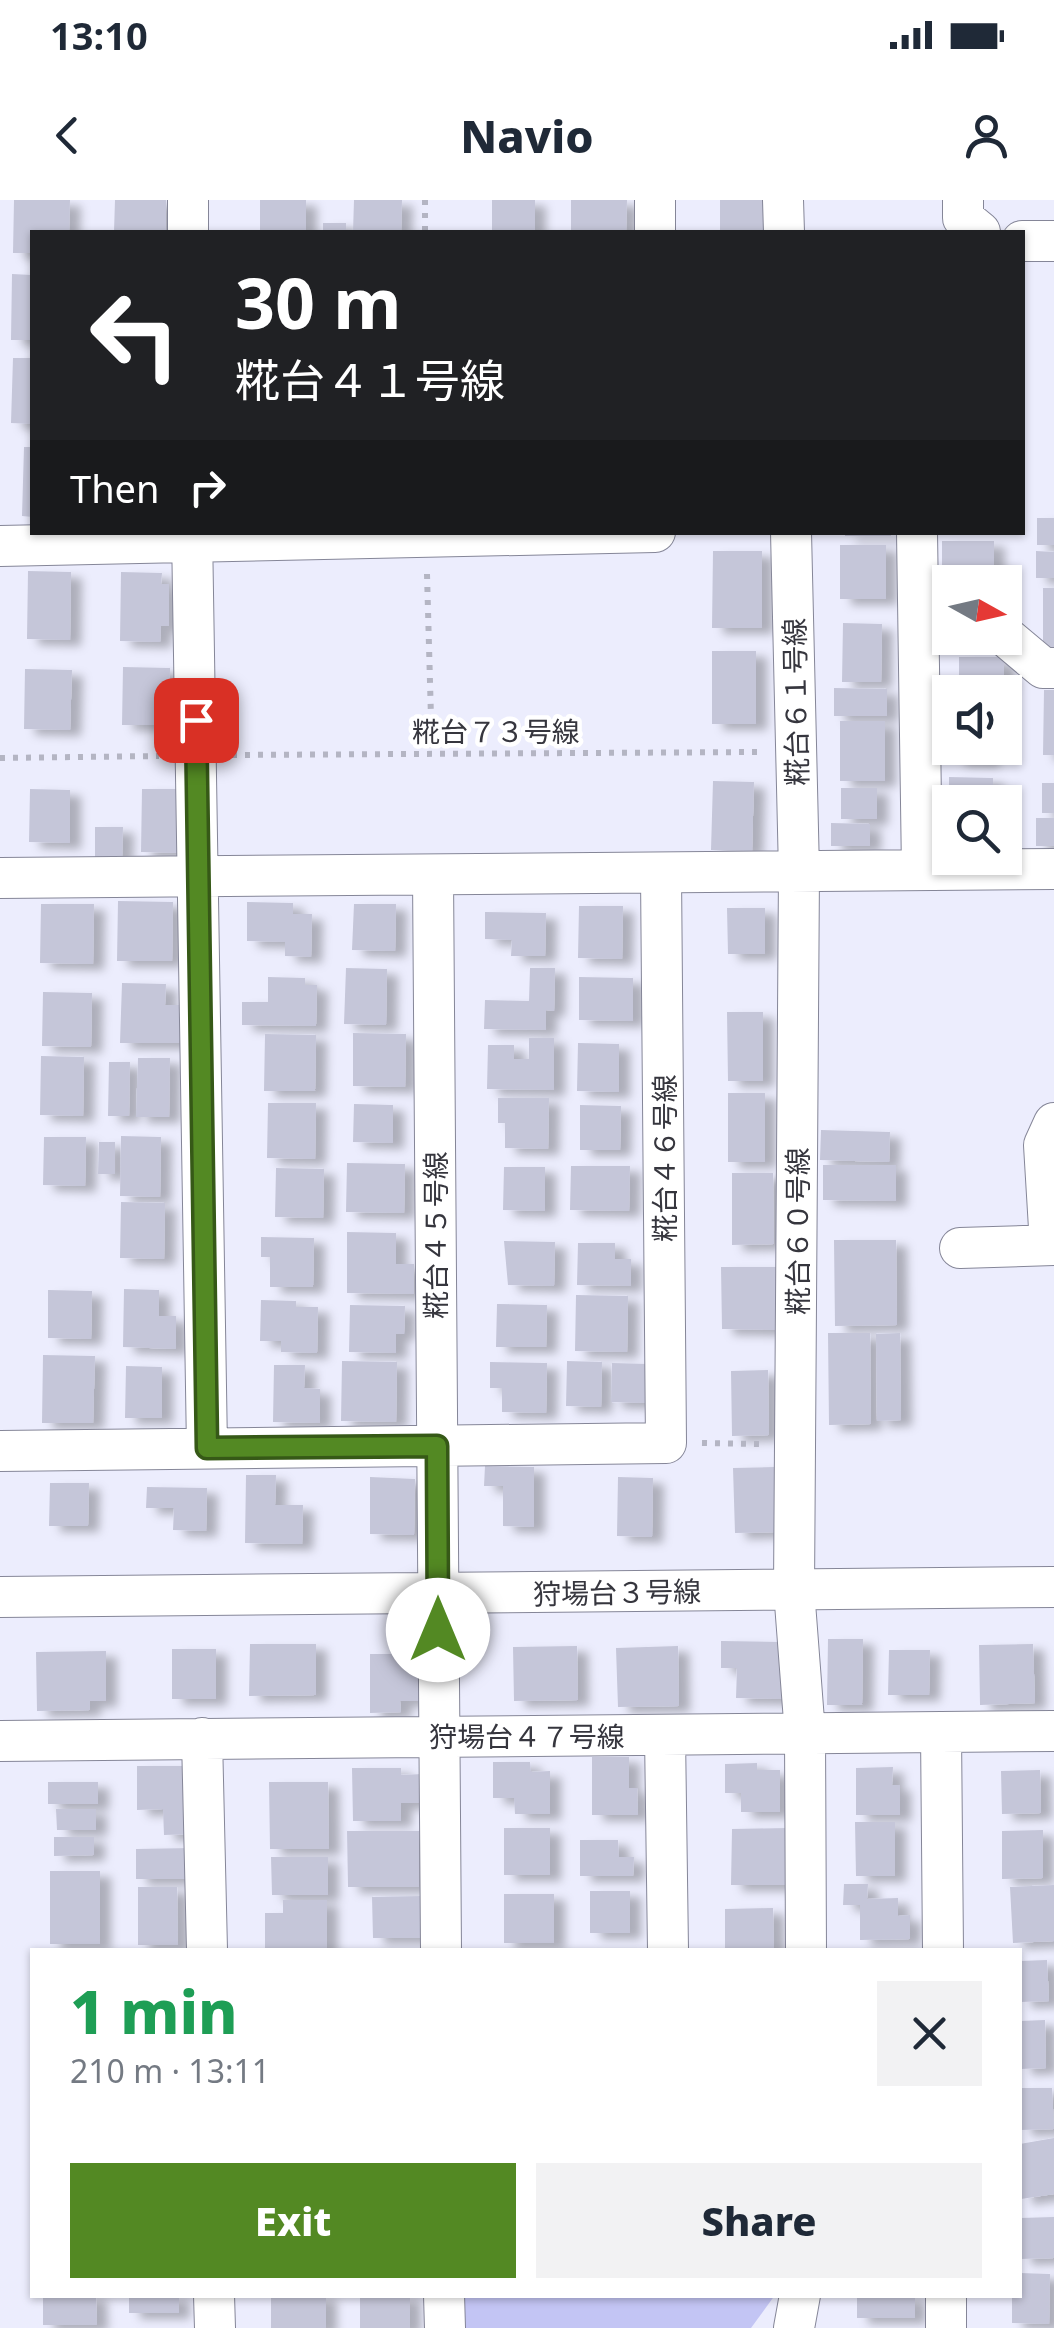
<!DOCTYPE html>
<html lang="en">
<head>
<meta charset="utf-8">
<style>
	:root { --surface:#fff; --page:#f2f2f3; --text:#1f2937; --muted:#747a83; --accent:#538923 }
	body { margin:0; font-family:"Noto Sans","Noto Sans JP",sans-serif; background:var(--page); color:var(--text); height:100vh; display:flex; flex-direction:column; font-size:38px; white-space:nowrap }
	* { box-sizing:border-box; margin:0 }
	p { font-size:32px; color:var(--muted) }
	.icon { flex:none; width:55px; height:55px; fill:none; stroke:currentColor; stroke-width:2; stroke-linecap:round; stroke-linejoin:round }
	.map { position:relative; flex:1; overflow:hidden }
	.panel { position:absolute; left:30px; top:1748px; width:992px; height:350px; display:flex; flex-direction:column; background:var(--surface); border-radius:0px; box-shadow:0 2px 8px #0004 }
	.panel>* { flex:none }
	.hud { position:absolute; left:30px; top:30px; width:995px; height:305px; border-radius:0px; box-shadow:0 2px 8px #0004; background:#202124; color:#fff; overflow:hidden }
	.needle { width:65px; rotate:98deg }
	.buttons { position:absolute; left:932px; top:365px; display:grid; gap:20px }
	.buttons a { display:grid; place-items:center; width:90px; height:90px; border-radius:0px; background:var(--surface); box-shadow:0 2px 8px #0004; font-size:50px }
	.pin { position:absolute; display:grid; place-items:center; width:85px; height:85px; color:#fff; margin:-42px; border-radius:20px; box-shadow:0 5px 15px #0006 }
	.me { position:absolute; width:110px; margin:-55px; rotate:0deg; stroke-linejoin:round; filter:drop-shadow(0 0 8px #0008) }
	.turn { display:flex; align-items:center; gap:35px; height:210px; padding:0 40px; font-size:45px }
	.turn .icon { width:130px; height:130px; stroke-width:2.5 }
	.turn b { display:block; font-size:70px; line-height:85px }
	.then { display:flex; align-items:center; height:95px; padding:0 40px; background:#0003; gap:20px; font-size:38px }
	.round { display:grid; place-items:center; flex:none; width:105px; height:105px; border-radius:0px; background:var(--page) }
	.overview { display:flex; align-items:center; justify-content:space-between; height:170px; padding:0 40px }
	h1 { font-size:60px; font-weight:800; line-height:75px; color:#1e9e55 }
	.button { display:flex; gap:20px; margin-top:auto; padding:20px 40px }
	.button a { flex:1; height:115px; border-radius:0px; background:var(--accent); color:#fff; font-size:40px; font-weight:800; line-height:115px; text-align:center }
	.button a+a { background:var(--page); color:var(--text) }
	.status { display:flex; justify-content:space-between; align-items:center; height:70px; padding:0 50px; background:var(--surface); direction:ltr }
	.status svg { height:28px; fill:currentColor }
	header { display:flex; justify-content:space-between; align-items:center; height:130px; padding:0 40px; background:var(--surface); font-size:45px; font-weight:800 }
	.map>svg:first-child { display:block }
	.green { fill:#c3c5f4 }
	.building { fill:#c5c6d9; filter:url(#shadow) }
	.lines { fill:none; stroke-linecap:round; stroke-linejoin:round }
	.minor-casing { stroke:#858698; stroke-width:42 }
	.path { stroke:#b4b5c3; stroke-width:6; stroke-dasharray:5 8; stroke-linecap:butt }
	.minor { stroke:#fff; stroke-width:40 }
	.route-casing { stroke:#365917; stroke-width:25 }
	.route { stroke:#538923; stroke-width:18 }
	.labels { text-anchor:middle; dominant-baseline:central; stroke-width:9; stroke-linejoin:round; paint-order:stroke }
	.street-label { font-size:28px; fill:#36363e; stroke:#fff }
</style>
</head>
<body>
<div class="status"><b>13:10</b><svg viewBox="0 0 49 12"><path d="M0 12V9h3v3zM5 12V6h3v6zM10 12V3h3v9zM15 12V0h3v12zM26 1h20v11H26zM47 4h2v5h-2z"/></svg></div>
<header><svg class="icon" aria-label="back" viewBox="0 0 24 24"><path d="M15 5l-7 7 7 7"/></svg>Navio<svg class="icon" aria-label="person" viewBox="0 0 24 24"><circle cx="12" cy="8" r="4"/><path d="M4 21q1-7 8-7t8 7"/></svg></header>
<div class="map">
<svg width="1054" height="2128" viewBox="0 0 1054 2128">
	<defs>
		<filter id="shadow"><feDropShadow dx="11" dy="6" stdDeviation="5" flood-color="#0004"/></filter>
	</defs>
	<rect width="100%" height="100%" fill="#ecedfd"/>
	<!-- green -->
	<path class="green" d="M463 2095H775L751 2128H463Z"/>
	<!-- building -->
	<path class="building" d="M14 0H70L69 32H32V53H13Z
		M115 0H166V32H114Z
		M260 0H306V32H260Z
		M354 0H402L401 32H353Z
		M492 0H535V32H492Z
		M571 0H627L626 32H571Z
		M720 0H767L768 32H720Z
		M323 23H346V32H323Z
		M12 74 32 75V140H11Z
		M13 158H32V224L11 223Z
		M24 247H32V317L22 316Z
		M1037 318H1054V345H1037Z
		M845 332H891V336H845Z
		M942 341H994V373H942Z
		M840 345H886V399H840Z
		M713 351H762V428H712Z
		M1036 351 1054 352V378H1036Z
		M28 371 71 372 70 440 27 439Z
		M121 372 162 373 161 384H169V426H161L160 442 120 441Z
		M939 378H992V382H950V410H939Z
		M1043 388H1054V450H1043Z
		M843 423 882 424 881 482H842Z
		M712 451H756V524H712Z
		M959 457H1004V485L959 484Z
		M123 467 170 468 169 525H122Z
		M25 469 72 470 70 530 24 529Z
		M834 488 887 489V516H834Z
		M1044 490H1054V555H1043Z
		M840 521H885V581H840Z
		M954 548H989V561L954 560Z
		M949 577 993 578V602H949Z
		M713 581 754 582 752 651 711 650Z
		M1042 583H1054V613H1042Z
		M841 588H877V619H841Z
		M30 589 70 590V643L29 642Z
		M142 589H182L181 653 141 652Z
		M1036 618H1054V646H1036Z
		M943 619H950V651H943Z
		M831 623 870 624V646H831Z
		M95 627H123L122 658H95Z
		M118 701 173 702 172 761H117Z
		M247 702 293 703V714H312L311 757 285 756V742L247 741Z
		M41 704H94L93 764 40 763Z
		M354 704H396L395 751 352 750Z
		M579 706H623L622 759 578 758Z
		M727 708H765V754H728Z
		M485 712 546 713 545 756H511L512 740 485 739Z
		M346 768 387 769 386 825 344 824Z
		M530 768H555L554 811 546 810V830L484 829 485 800 529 801Z
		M268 777 305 778V785H317L316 826 242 825V802H268Z
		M579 777 633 778V821L579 820Z
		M122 783 166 784 165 805H180L179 843H120Z
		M43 792 92 793 91 847 42 846Z
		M727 812H763V881H728Z
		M353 833 406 834 405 887 353 886Z
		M265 834 316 835 315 891H264Z
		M529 838H554V890L487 889 488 845H514V859H529Z
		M578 843 619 844V892L577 891Z
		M41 856 84 857 83 916 40 915Z
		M138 858H170L169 917H136Z
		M109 862H130L129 916H108Z
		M728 893H765V962H728Z
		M498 898H549L548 949 505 948V923H498Z
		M268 903H316L315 959 267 958Z
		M354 904 393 905V943L353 942Z
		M580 905 621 906 620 950H580Z
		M821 930 890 932 889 962 820 960Z
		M121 936 161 937 160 997 120 996Z
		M44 937H86L85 986 43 985Z
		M99 942H115V974H98Z
		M347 963 405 964 404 1013 346 1012Z
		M823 965H896V1001L823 1000Z
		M571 966H630L629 1011 570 1010Z
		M504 967H545V1011L503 1010Z
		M276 968 324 969 323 1018 275 1017Z
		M732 973H773L774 1044 732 1045Z
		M121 1002 165 1003 164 1059 120 1058Z
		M347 1032 396 1033V1064H414V1094L347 1093Z
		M261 1037 314 1038 313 1087H270V1057H261Z
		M834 1040H896L897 1125 835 1126Z
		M504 1041 555 1042 554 1086 508 1085Z
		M578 1043H615V1059H631V1086L577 1085Z
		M721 1067H776V1130L722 1129Z
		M124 1089 159 1090V1116H176V1149L123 1147Z
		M48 1090 92 1091 91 1139 48 1138Z
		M576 1095 628 1096 627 1152 575 1151Z
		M261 1100 296 1101V1107H318L317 1153 281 1152V1141H260Z
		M497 1104 547 1105 546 1147H496Z
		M350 1105 405 1106 404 1134H396V1153L349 1152Z
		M828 1133H870L871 1224 829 1225Z
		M900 1133 901 1220 877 1221 876 1134Z
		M43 1155 95 1156 93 1223H42Z
		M342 1161 397 1162 396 1222 341 1221Z
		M567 1161 602 1162 601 1207 566 1206Z
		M490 1162 547 1163 546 1213 502 1212V1188H490Z
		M612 1163 649 1164 648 1203 611 1202Z
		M274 1165H305L304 1188 320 1189V1223L273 1222Z
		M126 1166 162 1167V1218H125Z
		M768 1170 769 1235 732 1236 731 1171Z
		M485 1266 534 1267V1327L503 1326V1286H484Z
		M775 1267 776 1332 735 1333 733 1268Z
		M246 1275H276L275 1305H303L302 1344 245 1343Z
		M370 1277 415 1279 414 1335 370 1334Z
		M618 1277 653 1278 652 1337 617 1336Z
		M50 1283H89L88 1326H49Z
		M147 1287 207 1288 206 1331 173 1330 174 1308H146Z
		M828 1439H863L862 1505H827Z
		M721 1441 783 1442 782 1499 736 1498 737 1468H721Z
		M250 1444H316V1495L249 1496Z
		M1033 1444 1035 1503 980 1505 979 1445Z
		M577 1446 578 1500 514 1501 513 1447Z
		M678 1446 679 1506 618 1507 616 1448Z
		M172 1449H216V1499H172Z
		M889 1450H930L929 1495H888Z
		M106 1451V1501H90V1510L37 1511 36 1452Z
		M370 1454H423L424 1501H400L401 1512 370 1513Z
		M592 1557H629V1588H637L638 1615H592Z
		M493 1562H530L531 1572 550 1571V1614H515L514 1598H493Z
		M757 1563V1570H780V1612H741V1593H725V1564Z
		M137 1566H188L192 1634 164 1635 163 1609 137 1610Z
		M893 1567 892 1585H900V1615H856V1568Z
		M352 1568H401V1575L423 1574V1603H401V1621H353Z
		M1040 1570 1041 1613 1002 1614 1001 1571Z
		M48 1582H98V1604H48Z
		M269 1582H328L329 1649H270Z
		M56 1609H96V1630H57Z
		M855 1622H895V1676H856Z
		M504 1628H550V1675H504Z
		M788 1628V1685H731L732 1629Z
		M1043 1630V1678L1002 1679V1631Z
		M347 1631H419V1687H348Z
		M54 1637H94V1655L54 1656Z
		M580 1640H618L619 1657H634L633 1676H580Z
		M191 1648 192 1679H136V1649Z
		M271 1657H328V1695H272Z
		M50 1671H100V1744H50Z
		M844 1684H868L867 1699 898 1698V1716L910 1715V1739L860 1740V1705H843Z
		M1054 1685V1741L1013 1743 1010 1687Z
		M138 1687H177L178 1745H138Z
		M590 1691H630V1733H590Z
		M504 1694H554V1743H504Z
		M422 1696 423 1738H373L372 1697Z
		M283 1700H327V1750H265V1713H283Z
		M773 1708 774 1750H725V1709Z
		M1047 1760 1049 1801 1020 1802V1761Z
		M1045 1820 1046 1868 1020 1869V1821Z
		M1020 1888H1052L1054 1929 1020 1930Z
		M1054 1938V1994L1021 1999 1020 1944Z
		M1054 2017V2058L1020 2059V2018Z
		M1020 2073 1050 2074 1049 2124 1012 2123V2095H1020Z
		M43 2095H96L97 2125H43Z
		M129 2095H179V2113H129Z
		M271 2095H326V2128H271Z
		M360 2095H410V2128H360Z
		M857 2095H915V2118H857Z"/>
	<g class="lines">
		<defs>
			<path id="minor" d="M188 0V32
				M655 0V32
				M783 0 784 32
				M963 0V18L980 32
				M1022 41H1054
				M192 332 207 1248
				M791 332 799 672 794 1390 805 1534 806 1750
				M917 332 922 670
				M0 346 655 332
				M1005 436 1043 468H1054
				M433 675 441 1750
				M0 678 1054 669
				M1050 1045 1044 945 1054 923
				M960 1048 1054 1045
				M0 1251 666 1243 661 674
				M0 1397 1054 1387
				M941 1532 943 1750
				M665 1535 668 1750
				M202 1538 207 1750
				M0 1541 1054 1531
				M214 2095 215 2128
				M444 2095 445 2128
				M946 2095V2128
				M794 2128 800 2095"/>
		</defs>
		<!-- minor casing -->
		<use href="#minor" class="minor-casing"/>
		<!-- path -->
		<path class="path" d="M425 0V32
			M427 374 432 554
			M232 555 759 552
			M0 558 159 556
			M702 1243 760 1244"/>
		<!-- minor -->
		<use href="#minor" class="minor"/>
	</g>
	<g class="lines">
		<defs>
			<path id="route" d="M196 520 207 1248 437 1246 438 1430"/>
		</defs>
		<!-- route casing -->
		<use href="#route" class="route-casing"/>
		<!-- route -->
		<use href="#route" class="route"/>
	</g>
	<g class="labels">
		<!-- street labels -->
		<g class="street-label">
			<text transform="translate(795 502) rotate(-91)">糀台６１号線</text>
			<text x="496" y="531">糀台７３号線</text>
			<text transform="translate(664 958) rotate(-90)">糀台４６号線</text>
			<text transform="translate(797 1031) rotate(-90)">糀台６０号線</text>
			<text transform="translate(435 1035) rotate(-90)">糀台４５号線</text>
			<text transform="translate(617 1392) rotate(-1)">狩場台３号線</text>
			<text x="527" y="1536">狩場台４７号線</text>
		</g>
	</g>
</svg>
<div class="buttons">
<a><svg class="needle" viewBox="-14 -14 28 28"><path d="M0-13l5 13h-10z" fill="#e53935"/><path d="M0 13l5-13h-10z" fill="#747a83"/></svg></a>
<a><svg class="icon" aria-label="sound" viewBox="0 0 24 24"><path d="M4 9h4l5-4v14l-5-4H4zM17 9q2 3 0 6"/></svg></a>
<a><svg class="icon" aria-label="search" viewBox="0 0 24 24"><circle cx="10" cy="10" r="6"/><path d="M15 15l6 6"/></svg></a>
</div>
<div class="pin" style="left:196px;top:520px;background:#d93025"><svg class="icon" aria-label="arrive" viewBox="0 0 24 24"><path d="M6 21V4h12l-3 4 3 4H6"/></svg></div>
<svg class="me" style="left:438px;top:1430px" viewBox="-20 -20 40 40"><circle r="19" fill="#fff"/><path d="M0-13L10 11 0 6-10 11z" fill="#538923"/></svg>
<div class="hud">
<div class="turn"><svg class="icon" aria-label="left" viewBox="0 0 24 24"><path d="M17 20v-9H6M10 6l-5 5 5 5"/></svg><div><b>30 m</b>糀台４１号線</div></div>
<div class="then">Then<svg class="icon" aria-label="right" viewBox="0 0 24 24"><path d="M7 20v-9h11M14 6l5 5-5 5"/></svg></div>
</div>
<section class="panel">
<div class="overview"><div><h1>1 min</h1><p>210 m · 13:11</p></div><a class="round"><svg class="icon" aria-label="close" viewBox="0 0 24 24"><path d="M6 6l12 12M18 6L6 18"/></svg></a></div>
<div class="button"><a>Exit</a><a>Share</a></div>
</section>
</div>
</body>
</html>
